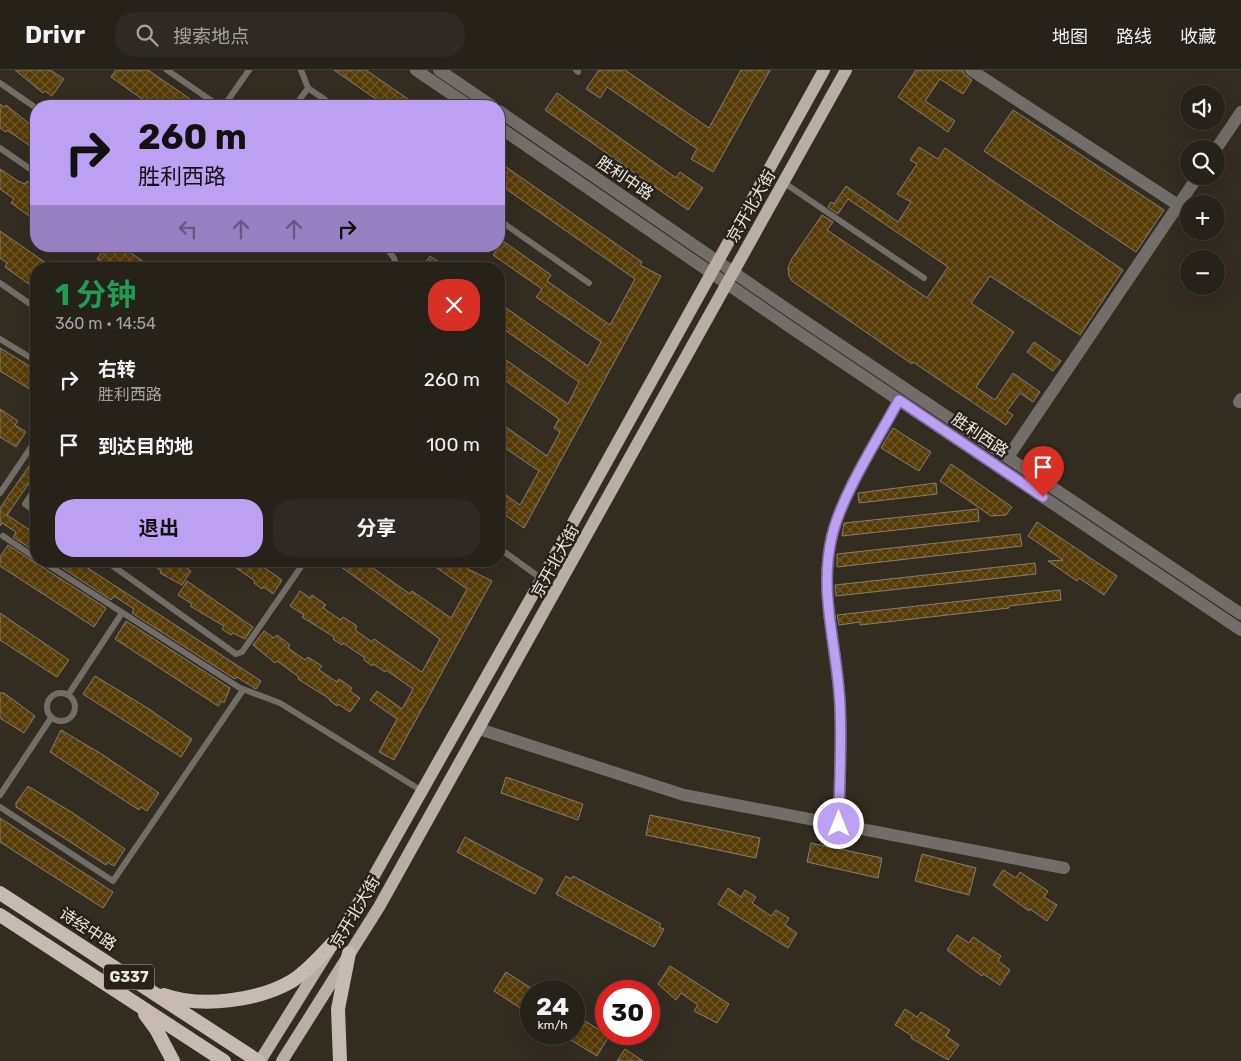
<!DOCTYPE html>
<html lang="zh">
<head>
<meta charset="utf-8">
<style>
	:root { --surface:#262119; --page:#2e2922; --text:#f1f3f6; --muted:#a4a3a2; --line:#423e38; --accent:#bca0f2 }
	body { margin:0; font-family:Rubik,"Noto Sans SC",sans-serif; background:var(--page); color:var(--text); height:100vh; display:flex; flex-direction:column; font-size:19px; white-space:nowrap }
	* { box-sizing:border-box; margin:0 }
	p { font-size:16px; color:var(--muted) }
	.icon { flex:none; width:28px; height:28px; fill:none; stroke:currentColor; stroke-width:2; stroke-linecap:round; stroke-linejoin:round }
	.map { position:relative; flex:1; overflow:hidden }
	.panel { position:absolute; left:30px; top:192px; width:475px; height:305px; display:flex; flex-direction:column; background:var(--surface); border-radius:20px; box-shadow:0 5px 20px #0002,0 0 0 1px var(--line) }
	.panel>* { flex:none }
	.guide { position:absolute; left:30px; top:30px; width:475px; height:152px; border-radius:20px; box-shadow:0 5px 20px #0002,0 0 0 1px var(--line); background:#bca0f2; color:#111; overflow:hidden }
	.controls { position:absolute; left:1180px; top:15px; display:grid; gap:10px }
	.controls a { display:grid; place-items:center; width:45px; height:45px; border-radius:50%; background:var(--surface); box-shadow:0 5px 20px #0002,0 0 0 1px var(--line); font-size:25px }
	.speed { position:absolute; left:520px; top:910px; display:flex; gap:10px; font-size:25px; font-weight:700; text-align:center }
	.speed>* { display:grid; place-content:center; width:65px; height:65px; border-radius:50%; background:var(--surface); box-shadow:0 5px 20px #0002,0 0 0 1px var(--line); line-height:1 }
	.speed small { font-size:12px; font-weight:400 }
	.speed .limit { border:8px solid #d22; background:#fff; color:#111 }
	.pin { position:absolute; display:grid; place-items:center; width:42px; height:42px; color:#fff; margin:-51px -21px; border-radius:50% 50% 50% 0; rotate:-45deg; box-shadow:0 0 5px #0007 }
	.pin .icon { rotate:45deg }
	.me { position:absolute; width:55px; margin:-28px; rotate:0deg; stroke-linejoin:round; filter:drop-shadow(0 0 4px #0008) }
	.turn { display:flex; align-items:center; gap:18px; height:105px; padding:0 25px; font-size:22px }
	.turn .icon { width:65px; height:65px; stroke-width:2.5 }
	.turn b { display:block; font-size:35px; line-height:42px }
	.lanes { display:flex; align-items:center; height:48px; padding:0 25px; background:#0003; justify-content:center; gap:25px; direction:ltr }
	.lanes .off { opacity:.35 }
	.round { display:grid; place-items:center; flex:none; width:52px; height:52px; border-radius:20px; background:var(--page) }
	.summary { display:flex; align-items:center; justify-content:space-between; height:85px; padding:0 25px }
	h1 { font-size:30px; font-weight:700; line-height:38px; color:#1e9e55 }
	.cta { display:flex; gap:10px; margin-top:auto; padding:10px 25px }
	.cta a { flex:1; height:58px; border-radius:20px; background:var(--accent); color:#111; font-size:20px; font-weight:700; line-height:58px; text-align:center }
	.cta a+a { background:var(--page); color:var(--text) }
	ul { padding:0; list-style:none }
	li { display:flex; align-items:center; gap:15px; height:65px; padding:0 25px }
	li div { flex:1 }
	li b { display:block; font-size:19px }
	li em { font-style:normal }
	header { display:flex; align-items:center; gap:30px; box-sizing:border-box; height:70px; padding:0 25px; background:var(--surface); border-bottom:1px solid var(--line) }
	header strong { font-size:24px }
	nav { display:flex; gap:28px; margin-inline-start:auto; font-size:18px }
	.search { width:350px; height:45px; background:var(--page); display:flex; align-items:center; gap:12px; box-sizing:border-box; padding:0 18px; border-radius:20px; color:var(--muted); font-size:19px }
	.map>svg:first-child { display:block }
	.building { fill:url(#building-cross-hatch); stroke:#857d71 }
	.lines { fill:none; stroke-linecap:round; stroke-linejoin:round }
	.service { stroke:#736d69; stroke-width:6 }
	.minor { stroke:#736d69; stroke-width:12 }
	.tertiary { stroke:#736d69; stroke-width:12 }
	.primary { stroke:#b9aea6; stroke-width:12 }
	.trunk { stroke:#c6bab2; stroke-width:14 }
	.route-casing { stroke:#7a689d; stroke-width:12 }
	.route { stroke:#bca0f2; stroke-width:9 }
	.labels { text-anchor:middle; dominant-baseline:central; stroke-width:5; stroke-linejoin:round; paint-order:stroke }
	.shield { fill:#282218; stroke:#b1ada5; stroke-width:1 }
	.shield-label { font-size:15px; font-weight:bold; fill:#ece9e2 }
	.street-label { font-size:16px; fill:#ece9e2; stroke:#282218 }
</style>
</head>
<body>
<header>
<strong>Drivr</strong>
<div class="search"><svg class="icon" aria-label="search" viewBox="0 0 24 24"><circle cx="10" cy="10" r="6"/><path d="M15 15l6 6"/></svg>搜索地点</div>
<nav><a>地图</a><a>路线</a><a>收藏</a></nav>
</header>
<div class="map">
<svg width="1241" height="991" viewBox="0 0 1241 991">
	<defs>
		<pattern id="building-cross-hatch" width="8" height="8" patternUnits="userSpaceOnUse" patternTransform="scale(1.25)"><rect width="8" height="8" fill="#553b06"/><path d="M0 0l8 8M0 8l8-8" fill="none" stroke="#6e572a"/></pattern>
	</defs>
	<rect width="100%" height="100%" fill="#322c21"/>
	<!-- building -->
	<path class="building" d="M15 0H50L64 9 52 26 45 21 43 23Z
		M116 0H148L190 29 184 36H152L111 7Z
		M334 0H366L418 36H386Z
		M599 0H625L709 58 741 0H770L713 102 691 89 697 79 607 17 600 28 586 19Z
		M916 0H963L964 4 972 10 963 24 940 9 925 31 955 51 948 62 898 27Z
		M557 23 676 108 680 102 703 118 688 140 545 40Z
		M0 34 4 37 6 35 36 59V80L7 60 6 62 0 58Z
		M1013 40 1164 140 1136 182 984 81Z
		M919 77 938 89 945 78 1123 200 1080 265 990 206 971 233 1014 262 976 317 995 330 1013 303 1040 322 1033 332 1020 323 1007 341 1013 345 1006 355 913 292 912 294 792 211 789 206 788 198 791 190 822 145 833 152 827 160 927 228 948 197 848 129 838 144 828 137 831 132 834 134 846 116 898 152 911 132 897 124 917 94 910 90Z
		M499 92 642 192 640 195 661 206 524 458 499 441V420L520 435 539 401 499 374V352L547 386 560 362 554 358 559 349 499 306V285L568 334 579 312 499 256V233L588 296 601 272 536 227 542 219 493 185 503 171 551 205 547 211 610 255 635 209 499 114Z
		M0 99 18 111 25 114 27 111 34 116 32 119 36 122V151L11 133 14 129 0 119Z
		M0 161 46 193 42 199H36V213L32 210 29 214 5 197 7 193 0 188Z
		M106 176H121L154 199H111L97 189Z
		M430 186 449 199H421Z
		M1034 272 1061 291 1053 301 1027 282Z
		M0 278 36 300V323L0 301Z
		M0 339 18 351 15 355 26 362 16 377 0 367Z
		M893 358 931 382 919 401 881 378Z
		M36 386V403L7 445 36 464V482L13 467 16 462 2 453 0 456V438Z
		M951 394 1012 437 1006 445 991 446 940 411Z
		M936 413 937 424 859 433 858 423Z
		M978 439 979 451 842 466 844 453Z
		M1037 452 1117 506 1104 525 1079 508 1077 511 1048 491 1063 490 1028 466Z
		M1020 464 1022 476 837 497V484Z
		M8 475 106 538 94 557 0 496V487Z
		M52 491H77L261 611 256 619 237 607 235 609 132 543 134 539 114 526 111 530Z
		M148 491H176L191 501 182 515 160 503 161 501Z
		M226 491H255L282 510 273 524 264 517 262 519 254 513 255 511Z
		M333 491H363L410 524 412 521 451 548 467 519 427 491H460L468 499 492 511 394 690 379 682 397 649 370 630 377 621 402 639 413 619 386 600 385 602 373 594 372 596 364 590 365 588 343 573 342 575 333 569 334 567 302 547 304 545 290 536 300 521 310 528 312 525 326 535 323 538 341 550 343 547 357 556 355 560 372 572 374 569 422 602 440 569Z
		M1035 493 1036 504 836 526 835 515Z
		M187 511 253 557 245 569 233 563 231 565 222 559 224 556 190 536 192 534 178 525Z
		M1060 520 1061 530 1009 536V538L860 555V552L839 555 837 545Z
		M0 543 69 590 57 607 0 570Z
		M126 551 230 618 224 633 222 631 218 636 115 569Z
		M264 561 274 568 277 565 290 575 288 578 305 590 308 587 322 596 319 600 337 612 339 609 352 618 350 621 360 628 350 642 338 634 337 636 329 630 330 629 298 609 299 607 277 591 275 593 253 575Z
		M95 606 149 639 192 669 181 687 83 624Z
		M0 623H4L35 646 24 663 0 648Z
		M61 660 103 685 159 723 147 741 141 737 139 740 50 682Z
		M506 707 583 734 578 750 501 723Z
		M28 716 73 743 125 779 114 796 107 792 106 795 16 737V733Z
		M650 745 760 768 756 788 646 765Z
		M0 748 113 822 103 838 0 772Z
		M465 767 543 809 535 824 457 782Z
		M811 773 882 788 878 808 807 792Z
		M922 784 976 798 969 825 915 811Z
		M1003 800 1016 808 1020 802 1048 821 1044 827 1057 835 1047 851 1030 839 1029 841 993 815Z
		M566 806 571 809 573 806 661 854 659 857 664 859 654 877 556 824Z
		M728 818 741 827 745 820 756 827 752 833 771 846 776 840 789 848 785 855 797 863 788 878 718 834Z
		M957 865 969 873 973 867 1001 886 998 891 1010 900 1000 915 983 904 982 906 947 880Z
		M670 896 729 934 717 953 694 941 698 935 681 923 676 930 658 914Z
		M506 902 531 918V945L494 921Z
		M905 939 917 947 921 942 950 960 946 966 959 975 948 990 911 968 912 966 895 955Z
		M574 944 609 966 597 986 561 964H574Z
		M625 979 643 991H617Z"/>
	<g class="lines">
		<!-- service -->
		<path class="service" d="M167 0 219 36
			M301 0 308 18 334 36
			M576 0 578 2
			M0 13 36 38
			M224 36 249 0
			M295 36 308 18
			M0 78 36 103
			M783 112 924 208
			M499 150 589 213
			M385 176 394 188 397 199
			M0 213 36 238
			M0 269 36 291
			M36 418 25 434 36 442
			M0 423 36 370
			M3 466 36 488
			M499 478 542 509
			M42 491 240 618 280 633 422 721
			M106 491 236 584 242 582 305 491
			M47 637a14 14 0 1 1 28 0a14 14 0 1 1-28 0Z
			M68 625 122 543
			M0 725 51 648
			M0 737 113 811 243 620"/>
		<!-- minor -->
		<path class="minor" d="M971 0 1178 135
			M1216 79 1241 42
			M1239 332 1241 329
			M1008 387 1198 106
			M479 659 684 725 1064 798
			M839 754C839 715 842 676 840 636 838 579 818 524 832 466 842 424 878 369 899 330"/>
		<!-- tertiary -->
		<path class="tertiary" d="M416 0 469 36
			M439 0 492 36
			M499 41 797 246 1241 544
			M499 57 790 257 1241 560"/>
		<!-- primary -->
		<path class="primary" d="M260 991 362 827 545 503 824 0
			M282 991 379 837 846 0"/>
		<!-- trunk -->
		<path class="trunk" d="M0 823 258 991
			M0 845 224 991
			M164 925C201 938 258 931 292 911 308 901 321 885 334 872
			M145 944 156 959 173 991
			M340 991 338 939 349 883"/>
	</g>
	<g class="lines">
		<defs>
			<path id="route" d="M839 754C839 715 842 676 840 636 838 579 818 524 832 466 842 424 878 369 899 330L1043 427"/>
		</defs>
		<!-- route casing -->
		<use href="#route" class="route-casing"/>
		<!-- route -->
		<use href="#route" class="route"/>
	</g>
	<g class="labels">
		<!-- shield labels -->
		<rect class="shield" x="104" y="894.5" width="50" height="25" rx="4"/>
		<g class="shield-label">
			<text x="129" y="907">G337</text>
		</g>
		<!-- street labels -->
		<g class="street-label">
			<text transform="translate(625 108) rotate(34)">胜利中路</text>
			<text transform="translate(751 136) rotate(-60)">京开北大街</text>
			<text transform="translate(980 365) rotate(34)">胜利西路</text>
			<text transform="translate(555 491) rotate(-61)">京开北大街</text>
			<text transform="translate(355 842) rotate(-59)">京开北大街</text>
			<text transform="translate(88 859) rotate(33)">诗经中路</text>
		</g>
	</g>
</svg>
<div class="controls">
<a><svg class="icon" aria-label="sound" viewBox="0 0 24 24"><path d="M4 9h4l5-4v14l-5-4H4zM17 9q2 3 0 6"/></svg></a>
<a><svg class="icon" aria-label="search" viewBox="0 0 24 24"><circle cx="10" cy="10" r="6"/><path d="M15 15l6 6"/></svg></a>
<a>+</a>
<a>−</a>
</div>
<div class="speed"><div>24<small>km/h</small></div><div class="limit">30</div></div>
<div class="pin" style="left:1043px;top:427px;background:#d93025"><svg class="icon" aria-label="arrive" viewBox="0 0 24 24"><path d="M6 21V4h12l-3 4 3 4H6"/></svg></div>
<svg class="me" style="left:839px;top:754px" viewBox="-20 -20 40 40"><circle r="17" fill="#bca0f2" stroke="#fff" stroke-width="3"/><path d="M0-11L8 9 0 5-8 9z" fill="#fff"/></svg>
<div class="guide">
<div class="turn"><svg class="icon" aria-label="right" viewBox="0 0 24 24"><path d="M7 20v-9h11M14 6l5 5-5 5"/></svg><div><b>260 m</b>胜利西路</div></div>
<div class="lanes"><svg class="icon off" aria-label="left" viewBox="0 0 24 24"><path d="M17 20v-9H6M10 6l-5 5 5 5"/></svg><svg class="icon off" aria-label="ahead" viewBox="0 0 24 24"><path d="M12 20V5M6 11l6-6 6 6"/></svg><svg class="icon off" aria-label="ahead" viewBox="0 0 24 24"><path d="M12 20V5M6 11l6-6 6 6"/></svg><svg class="icon" aria-label="right" viewBox="0 0 24 24"><path d="M7 20v-9h11M14 6l5 5-5 5"/></svg></div>
</div>
<section class="panel">
<div class="summary"><div><h1>1 分钟</h1><p>360 m · 14:54</p></div><a class="round" style="background:#d93025;color:#fff"><svg class="icon" aria-label="close" viewBox="0 0 24 24"><path d="M6 6l12 12M18 6L6 18"/></svg></a></div>
<ul>
<li><svg class="icon" aria-label="right" viewBox="0 0 24 24"><path d="M7 20v-9h11M14 6l5 5-5 5"/></svg><div><b>右转</b><p>胜利西路</p></div><em>260 m</em></li>
<li><svg class="icon" aria-label="arrive" viewBox="0 0 24 24"><path d="M6 21V4h12l-3 4 3 4H6"/></svg><div><b>到达目的地</b></div><em>100 m</em></li>
</ul>
<div class="cta"><a>退出</a><a>分享</a></div>
</section>
</div>
</body>
</html>
